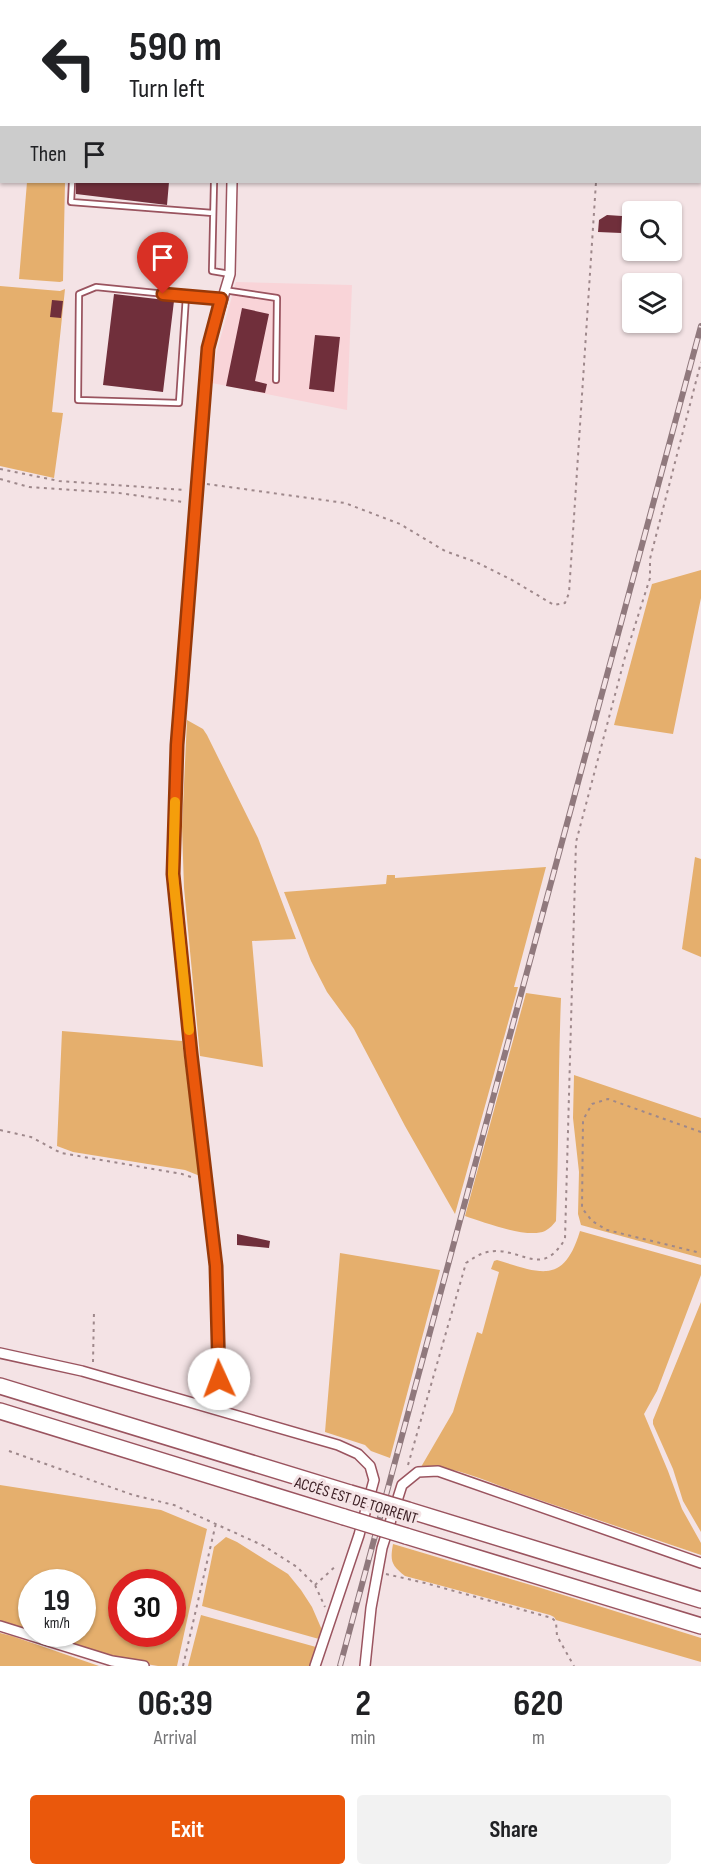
<!DOCTYPE html>
<html lang="en">
<head>
<meta charset="utf-8">
<style>
	:root { --surface:#fff; --page:#f2f2f2; --text:#202124; --muted:#757577; --accent:#ea580c }
	body { margin:0; font-family:"Sofia Sans Condensed",sans-serif; background:var(--page); color:var(--text); height:100vh; display:flex; flex-direction:column; font-size:22px; white-space:nowrap }
	* { box-sizing:border-box; margin:0 }
	p { font-size:20px; color:var(--muted) }
	.icon { flex:none; width:33px; height:33px; fill:none; stroke:currentColor; stroke-width:2; stroke-linecap:round; stroke-linejoin:round }
	.map { position:relative; height:1666px; overflow:hidden }
	.side { display:flex; flex-direction:column; background:var(--surface); flex:1 }
	.side>* { flex:none }
	.guide { position:absolute; left:0px; top:0px; width:702px; height:183px; box-shadow:0 2px 4px #0004; background:#fff; color:var(--text); overflow:hidden }
	.controls { position:absolute; left:622px; top:201px; display:grid; gap:12px }
	.controls a { display:grid; place-items:center; width:60px; height:60px; border-radius:6px; background:var(--surface); box-shadow:0 2px 4px #0004; font-size:30px }
	.speed { position:absolute; left:18px; top:1569px; display:flex; gap:12px; font-size:30px; font-weight:700; text-align:center }
	.speed>* { display:grid; place-content:center; width:78px; height:78px; border-radius:50%; background:var(--surface); box-shadow:0 2px 4px #0004; line-height:1 }
	.speed small { font-size:15px; font-weight:400 }
	.speed .limit { border:9px solid #d22; background:#fff; color:#111 }
	.pin { position:absolute; display:grid; place-items:center; width:51px; height:51px; color:#fff; margin:-62px -26px; border-radius:50% 50% 50% 0; rotate:-45deg; box-shadow:0 0 6px #0007 }
	.pin .icon { rotate:45deg }
	.me { position:absolute; width:66px; margin:-33px; rotate:358deg; stroke-linejoin:round; filter:drop-shadow(0 0 4px #0008) }
	.turn { display:flex; align-items:center; gap:21px; height:126px; padding:0 30px; font-size:27px }
	.turn .icon { width:78px; height:78px; stroke-width:2.5 }
	.turn b { display:block; font-size:42px; line-height:51px }
	.then { display:flex; align-items:center; height:57px; padding:0 30px; background:#0003; gap:12px; font-size:22px }
	.eta { display:flex; justify-content:space-evenly; align-items:center; height:102px; text-align:center }
	.eta b { font-size:36px; font-weight:700; line-height:42px }
	.button { display:flex; gap:12px; margin-top:auto; padding:12px 30px }
	.button a { flex:1; height:69px; border-radius:6px; background:var(--accent); color:#fff; font-size:24px; font-weight:700; line-height:69px; text-align:center }
	.button a+a { background:var(--page); color:var(--text) }
	.map>svg:first-child { display:block }
	.built { fill:#f9d4d8 }
	.green { fill:#e5af6d; fill-rule:evenodd }
	.building { fill:#702f3b }
	.lines { fill:none; stroke-linecap:round; stroke-linejoin:round }
	.service-casing { stroke:#9a545f; stroke-width:8 }
	.minor-casing { stroke:#9a545f; stroke-width:12 }
	.primary-casing { stroke:#9a545f; stroke-width:18 }
	.path { stroke:#9e888b; stroke-width:2; stroke-dasharray:3 4.5; stroke-linecap:butt }
	.service { stroke:#fff; stroke-width:4.5 }
	.minor { stroke:#fff; stroke-width:9 }
	.primary { stroke:#fff; stroke-width:15 }
	.rail-casing { stroke:#90797d; stroke-width:6 }
	.rail { stroke:#f4e3e5; stroke-width:4; stroke-dasharray:11; stroke-linecap:butt }
	.primary-bridge-casing { stroke:#9a545f; stroke-width:18; stroke-linecap:butt }
	.primary-bridge { stroke:#fff; stroke-width:15 }
	.route-casing { stroke:#983908; stroke-width:15 }
	.route { stroke:#ea580c; stroke-width:10 }
	.slow { stroke:#f59e0b; stroke-width:10 }
	.labels { text-anchor:middle; dominant-baseline:central; stroke-width:6; stroke-linejoin:round; paint-order:stroke }
	.street-label { font-size:16px; fill:#391c21; stroke:#f4e3e5 }
</style>
</head>
<body>
<div class="map">
<svg width="701" height="1666" viewBox="0 0 701 1666">
	<rect width="100%" height="100%" fill="#f4e3e5"/>
	<!-- built -->
	<path class="built" d="M236 282 352 285 347 410 212 383 216 354Z"/>
	<!-- green -->
	<path class="green" d="M27 182H65L63 281 60 282 19 279Z
		M0 286 60 291 65 289 52 412 63 413 54 478 0 466Z
		M701 570V598L673 734 614 725 652 584Z
		M187 720 203 729 207 735 258 838 296 939 252 941 263 1067 200 1056 184 888 182 827Z
		M695 857 701 859V957L682 949Z
		M546 867 514 987H518L455 1214 405 1126 354 1029 327 992 311 961 284 892 386 884 387 875H395V878Z
		M526 993 561 998C558 1073 559 1147 556 1221 553 1225 550 1228 545 1231 528 1239 483 1222 465 1216Z
		M62 1031 182 1041 200 1176 185 1170 73 1152 57 1146Z
		M574 1075 701 1118V1258L581 1225 578 1214 579 1172 573 1118Z
		M580 1231 701 1265V1275L657 1391 644 1414 668 1471 682 1509 701 1543V1555C641 1535 582 1514 522 1494 489 1483 456 1465 421 1467L453 1412 477 1332 482 1334 499 1272 491 1269 494 1261 497 1260C542 1274 564 1284 580 1231Z
		M340 1253 440 1270 390 1458 371 1451 365 1445 325 1432Z
		M701 1302V1532L683 1501 673 1469 653 1424V1420Z
		M0 1485 161 1510 207 1529 177 1666H158L140 1663 35 1634H82V1582H32L31 1632 0 1622ZM122 1582H172V1634H122Z
		M226 1537 237 1542 288 1574 301 1590 312 1607 322 1630 319 1639 202 1606 214 1547Z
		M393 1544 541 1588 701 1638V1662L556 1620 554 1617 550 1615 405 1576C391 1565 390 1561 393 1544Z
		M201 1615 316 1647 310 1666H188Z
		M0 1633 12 1636 99 1666H0Z"/>
	<!-- building -->
	<path class="building" d="M76 182H169L167 205 76 194Z
		M607 215 622 216 621 233 598 232 599 220Z
		M114 294 174 301 163 392 103 385Z
		M52 300 63 301 61 318 50 317Z
		M242 308 269 314 255 381 267 384 265 393 226 386Z
		M315 335 340 337 334 392 309 389Z
		M237 1234 270 1241 269 1248 237 1245Z"/>
	<g class="lines">
		<defs>
			<path id="service" d="M72 182 71 202 213 213
				M214 182 212 271 230 274
				M224 290 277 298 276 380
				M186 296 96 287 79 294 78 400 179 403 186 296 221 299"/>
			<path id="minor" d="M242 2V0
				M0 1353 82 1371 338 1445 358 1454 370 1466 374 1480 359 1535 315 1666
				M218 1409 219 1379 216 1266 191 1053 173 874 177 745 208 348 230 274 232 182
				M0 1626 112 1661 144 1666
				M365 1666 371 1608 382 1548 402 1485 418 1472 438 1471 701 1563"/>
			<path id="primary" d="M0 1386 350 1493
				M0 1411 344 1517
				M408 1510 701 1600
				M406 1536 701 1626"/>
		</defs>
		<!-- service casing -->
		<use href="#service" class="service-casing"/>
		<!-- minor casing -->
		<use href="#minor" class="minor-casing"/>
		<!-- primary casing -->
		<use href="#primary" class="primary-casing"/>
		<!-- path -->
		<path class="path" d="M38 0 39 2
			M596 0V2
			M0 469 59 481 185 490
			M0 479 29 487 119 493 183 502
			M207 484 345 503 400 524 445 551 476 562 512 580 554 605 565 603 569 593 596 182
			M0 1130 31 1137 61 1153 182 1174 194 1178
			M701 1132 608 1099 592 1104 583 1120 582 1208 592 1221 607 1230 701 1253
			M93 1362 94 1311
			M9 1451 133 1495 174 1505 264 1546 297 1567 315 1585 325 1607
			M408 1465 466 1263C476 1256 484 1251 497 1251 526 1252 543 1276 565 1239L576 842 625 657 650 578V559L701 362
			M386 1574 425 1583 552 1618 556 1622 557 1636 574 1666
			M315 1585 337 1565
			M183 1666 216 1523"/>
		<!-- service -->
		<use href="#service" class="service"/>
		<!-- minor -->
		<use href="#minor" class="minor"/>
		<!-- primary -->
		<use href="#primary" class="primary"/>
		<defs>
			<path id="rail" d="M340 1666 701 326"/>
		</defs>
		<!-- rail casing -->
		<use href="#rail" class="rail-casing"/>
		<!-- rail -->
		<use href="#rail" class="rail"/>
		<defs>
			<path id="primary-bridge" d="M350 1493 408 1510
				M344 1517 406 1536"/>
		</defs>
		<!-- primary-bridge casing -->
		<use href="#primary-bridge" class="primary-bridge-casing"/>
		<!-- primary-bridge -->
		<use href="#primary-bridge" class="primary-bridge"/>
	</g>
	<g class="lines">
		<defs>
			<path id="route" d="M163 294 221 299 208 348 177 745 173 874 191 1053 216 1266 219 1379"/>
		</defs>
		<!-- route casing -->
		<use href="#route" class="route-casing"/>
		<!-- route -->
		<use href="#route" class="route"/>
		<!-- slow -->
		<path class="slow" d="M175 802 173 874 189 1030"/>
	</g>
	<g class="labels">
		<!-- street labels -->
		<g class="street-label">
			<text transform="translate(356 1501) rotate(17)">ACCÉS EST DE TORRENT</text>
		</g>
	</g>
</svg>
<div class="controls">
<a><svg class="icon" aria-label="search" viewBox="0 0 24 24"><circle cx="10" cy="10" r="6"/><path d="M15 15l6 6"/></svg></a>
<a><svg class="icon" aria-label="layers" viewBox="0 0 24 24"><path d="M12 4l9 5-9 5-9-5zM3 14l9 5 9-5"/></svg></a>
</div>
<div class="speed"><div>19<small>km/h</small></div><div class="limit">30</div></div>
<div class="pin" style="left:163px;top:294px;background:#d93025"><svg class="icon" aria-label="arrive" viewBox="0 0 24 24"><path d="M6 21V4h12l-3 4 3 4H6"/></svg></div>
<svg class="me" style="left:219px;top:1379px" viewBox="-20 -20 40 40"><circle r="19" fill="#fff"/><path d="M0-13L10 11 0 6-10 11z" fill="#ea580c"/></svg>
<div class="guide">
<div class="turn"><svg class="icon" aria-label="left" viewBox="0 0 24 24"><path d="M17 20v-9H6M10 6l-5 5 5 5"/></svg><div><b>590 m</b>Turn left</div></div>
<div class="then">Then<svg class="icon" aria-label="arrive" viewBox="0 0 24 24"><path d="M6 21V4h12l-3 4 3 4H6"/></svg></div>
</div>
</div>
<section class="side">
<div class="eta">
<div><b>06:39</b><p>Arrival</p></div>
<div><b>2</b><p>min</p></div>
<div><b>620</b><p>m</p></div>
</div>
<div class="button"><a>Exit</a><a>Share</a></div>
</section>
</body>
</html>
